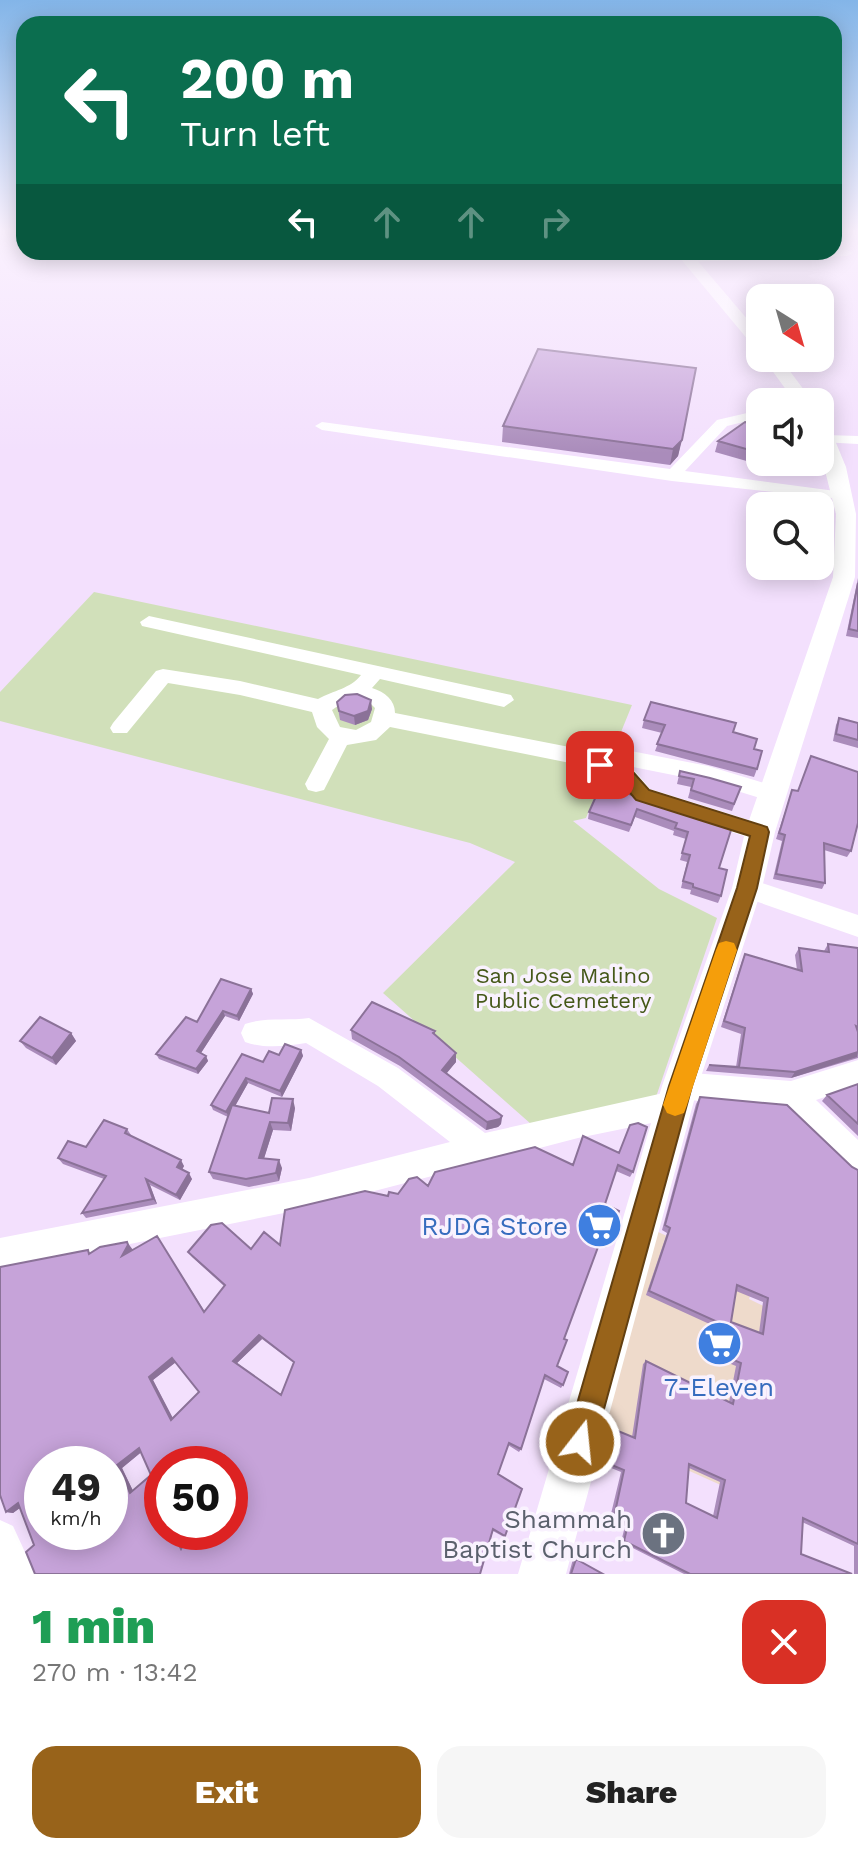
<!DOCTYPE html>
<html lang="en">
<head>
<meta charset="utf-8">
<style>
	:root { --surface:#fff; --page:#f6f6f6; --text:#222; --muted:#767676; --accent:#98631a }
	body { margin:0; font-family:"Work Sans",sans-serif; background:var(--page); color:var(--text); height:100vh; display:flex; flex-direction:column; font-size:30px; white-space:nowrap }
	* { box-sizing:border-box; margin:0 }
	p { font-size:26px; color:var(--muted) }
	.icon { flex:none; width:44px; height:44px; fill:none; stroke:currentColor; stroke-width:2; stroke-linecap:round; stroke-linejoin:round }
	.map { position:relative; height:1574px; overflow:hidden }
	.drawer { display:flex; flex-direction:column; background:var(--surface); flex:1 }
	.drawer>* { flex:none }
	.banner { position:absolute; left:16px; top:16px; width:826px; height:244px; border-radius:24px; box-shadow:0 4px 20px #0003; background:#0b6e4f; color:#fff; overflow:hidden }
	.needle { width:52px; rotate:143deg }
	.tools { position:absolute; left:746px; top:284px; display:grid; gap:16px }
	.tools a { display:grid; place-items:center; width:88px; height:88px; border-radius:16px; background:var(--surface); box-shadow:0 4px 20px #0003; font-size:40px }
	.speed { position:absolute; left:24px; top:1446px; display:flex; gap:16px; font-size:40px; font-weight:700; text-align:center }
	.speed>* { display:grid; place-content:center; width:104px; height:104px; border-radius:50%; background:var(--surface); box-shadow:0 4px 20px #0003; line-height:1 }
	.speed small { font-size:20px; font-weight:400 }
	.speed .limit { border:12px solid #d22; background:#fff; color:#111 }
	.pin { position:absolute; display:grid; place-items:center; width:68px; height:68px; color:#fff; margin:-34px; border-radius:16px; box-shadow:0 4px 12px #0006 }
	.me { position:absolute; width:88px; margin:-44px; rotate:16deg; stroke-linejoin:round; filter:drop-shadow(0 0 6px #0008) }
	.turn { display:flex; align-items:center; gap:28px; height:168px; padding:0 32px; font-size:36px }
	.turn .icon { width:104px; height:104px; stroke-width:2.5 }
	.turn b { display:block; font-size:56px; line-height:68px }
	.lanes { display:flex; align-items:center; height:76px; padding:0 32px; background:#0003; justify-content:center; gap:40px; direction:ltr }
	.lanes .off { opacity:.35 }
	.round { display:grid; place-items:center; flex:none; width:84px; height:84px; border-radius:24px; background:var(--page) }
	.summary { display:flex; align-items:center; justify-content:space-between; height:136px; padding:0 32px }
	h1 { font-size:48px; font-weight:800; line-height:60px; color:#1e9e55 }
	.action { display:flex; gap:16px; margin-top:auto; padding:16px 32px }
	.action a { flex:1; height:92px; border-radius:24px; background:var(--accent); color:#fff; font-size:32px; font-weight:800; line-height:92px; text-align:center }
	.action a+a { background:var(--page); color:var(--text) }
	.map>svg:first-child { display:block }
	.commercial { fill:#eedacb }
	.green { fill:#d1e0ba }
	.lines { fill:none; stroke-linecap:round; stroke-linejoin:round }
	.minor { fill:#fff; fill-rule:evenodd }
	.major { fill:#fff; fill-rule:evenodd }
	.wall { fill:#aa8cbb; fill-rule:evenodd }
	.shaded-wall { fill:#8b7298 }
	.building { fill:#c6a3d9; stroke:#8b7298; stroke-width:2; fill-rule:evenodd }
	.route { fill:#98631a; stroke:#634011; stroke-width:2 }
	.slow { fill:#f59e0b }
	.labels { text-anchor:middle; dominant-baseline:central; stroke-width:7; stroke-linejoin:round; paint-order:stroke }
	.park-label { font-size:22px; fill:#455819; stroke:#f9f2fe }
	.near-shop-label { font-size:26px; fill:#366cbe; stroke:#f9f2fe; text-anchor:end }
	.near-worship-label { font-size:26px; fill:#5b616d; stroke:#f9f2fe; text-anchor:end }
</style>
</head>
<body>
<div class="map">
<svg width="858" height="1574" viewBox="0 0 858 1574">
	<rect width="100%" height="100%" fill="#f3e0fd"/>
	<!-- commercial -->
	<path class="commercial" d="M654 1230 756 1278 749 1299 782 1315 754 1500 596 1429Z"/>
	<!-- green -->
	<path class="green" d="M94 592 632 705 586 818 573 821 659 889 717 918 656 1097 531 1124 383 993 515 862 470 843 0 721V692Z"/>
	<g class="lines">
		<!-- minor -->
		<path class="minor" d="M834 250H847L853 253 847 256 688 262 682 259 688 256Z
			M760 410V418L727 426 685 471 843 492 849 494V500L672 481 322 430 315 426 322 422 670 469 717 420Z
			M826 435 858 436V444L821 442 820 437Z
			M149 616 511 695 514 700 504 707 380 679 372 688C385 692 395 700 395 713L600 753 608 755 611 761 608 767 600 769 390 727 376 740 347 745 324 790 316 792 308 790 305 784 329 739 317 727 312 712 240 695 168 683 127 733H113L110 728 113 723 156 671 163 669 240 681 318 699C334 690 350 689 361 675L142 626 140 622ZM358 699 368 701 375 708 371 722 356 730 340 727 332 710 345 701Z
			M631 751 708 766 781 788 784 794 781 800 773 802 708 782 623 765 620 759 623 753Z
			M627 769 635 771 650 789 768 826 771 832 768 838 760 841 634 801 616 777 619 771Z
			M747 878 858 915V937L738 895 735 888 738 881Z
			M309 1018 398 1068 485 1133 668 1092 666 1086 670 1076 680 1072 791 1081 858 1060V1086L816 1100 858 1140V1176L848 1171 784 1108 689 1100 686 1114 676 1118 578 1138 309 1208 0 1270V1238L309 1178 450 1142 378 1086 306 1043C286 1046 265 1049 245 1042L241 1033 245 1024C264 1017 289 1021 309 1018Z
			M0 1520 13 1526 35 1574H0Z"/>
		<!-- major -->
		<path class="major" d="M675 252H690L760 334V349L754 347Z
			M763 358H780L813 402H795Z
			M820 420 829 426 846 467 856 514 855 577 775 832 762 888 698 1086 566 1574H518L662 1086 732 888 745 832 833 577 836 514 820 451Z"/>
	</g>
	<!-- wall -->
	<path class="wall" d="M696 368 678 456 670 465 502 442 503 426Z
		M760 427 750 462 715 452 718 441Z
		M858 578V638L846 636Z
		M337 702 372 709 368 720 355 725 340 720Z
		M839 718 858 723V748L833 741 836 725Z
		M644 720 733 732 754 749 757 769 754 777 655 751 662 733 642 728Z
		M680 771 741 787 732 811 688 798 691 787 677 784Z
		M601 785 732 827 719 868 721 896 718 903 690 894 691 890 681 888 687 862 680 860 686 839 673 835 674 831 635 817 629 832 588 819 589 812Z
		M792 790 851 851 847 857 824 850 825 883 822 889 773 879 782 841 776 839Z
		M828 944 858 948V1058L791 1078 706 1071 709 1065 736 1067 741 1034 721 1027 742 961 745 954 797 970 795 955 799 948 824 951Z
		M251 989 253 994 239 1021 225 1016 201 1053 206 1056 208 1061 198 1074 159 1059 156 1054 197 1022Z
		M351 1030 435 1031V1035L456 1053V1062L446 1073 502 1116 501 1124 498 1127 486 1130 400 1066 352 1039Z
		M71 1033 76 1041 56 1065 26 1048 20 1041Z
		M301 1050 303 1056 282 1097 248 1083 235 1106 269 1113 295 1108 291 1131 273 1130 264 1158 282 1168 279 1181 249 1187 213 1179 209 1172 228 1117 213 1110 211 1105 263 1062 279 1055Z
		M858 1084V1136L822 1101 827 1095Z
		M700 1097 858 1170V1574H854V1546L802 1522 801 1554 852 1574H684L621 1542 625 1526 610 1518 621 1472 599 1463 608 1431 611 1428 632 1437 643 1364 646 1361 729 1402 736 1366 711 1356 716 1327 646 1295 667 1233 662 1230 696 1104ZM736 1291 763 1302 759 1333 731 1322ZM689 1468 720 1482 713 1516 686 1503Z
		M127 1129 131 1135 130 1136 184 1166 182 1170 192 1179 180 1200 150 1185 157 1204 86 1218 82 1213 104 1179 63 1164 58 1158 86 1147Z
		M583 1136 633 1172 630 1177 616 1171 605 1204 608 1243 606 1248 599 1245 564 1339 557 1366 563 1385 561 1388 544 1379 521 1449 519 1452 508 1445 498 1474 505 1536 504 1537 493 1531 480 1574 34 1545 20 1508 13 1513 6 1512 91 1253 127 1242 132 1250 160 1241 205 1312 224 1286 192 1257 188 1252 251 1249 280 1245 388 1196 398 1194 428 1186 573 1165ZM262 1339 294 1363 281 1395 237 1363ZM176 1362 199 1392 172 1418 153 1380ZM141 1452 151 1475 133 1491 122 1468ZM162 1464H230L183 1545 162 1532Z
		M573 1559H576L603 1574H569Z"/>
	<!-- shaded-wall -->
	<path class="shaded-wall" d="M682 440 678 456 670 465 673 449Z
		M760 446V455L750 462 753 451Z
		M371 700 372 709 368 720 355 725 354 716Z
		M251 989 253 994 239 1021 237 1016Z
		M223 1011 225 1016 199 1056 197 1051Z
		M71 1033 76 1041 56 1065 52 1058Z
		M301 1050 303 1056 282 1097 280 1091Z
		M858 1052 857 1057 791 1078 795 1072Z
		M456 1053V1062L442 1079V1070Z
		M206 1056 208 1061 198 1074 196 1069Z
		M246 1078 248 1083 229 1117 226 1112Z
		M293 1099 295 1108 291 1131 288 1123Z
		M502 1116 501 1124 498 1127 486 1130 487 1122Z
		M270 1122 273 1130 262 1165 259 1158Z
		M181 1160 184 1166 180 1173 177 1167Z
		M279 1160 282 1168 279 1181 276 1173Z
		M189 1173 192 1179 180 1200 176 1195Z
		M146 1179 150 1185 157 1204 153 1199Z
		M127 1242 133 1250 122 1256Z
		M259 1335 262 1339 236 1364 233 1361Z
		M172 1358 176 1362 153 1380 175 1422 171 1420 149 1377Z
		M139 1448 144 1450 122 1468 135 1495 130 1493 117 1465Z
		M18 1503 25 1504 13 1513 6 1512Z
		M173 1532H177L185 1550 181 1549Z"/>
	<!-- building -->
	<path class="building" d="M538 349 696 368 682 440 673 449 503 426Z
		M745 422 760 427V446L753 451 718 441Z
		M858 583V631L849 629Z
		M357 694 371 700 368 711 354 716 339 711 337 702 345 695Z
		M651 702 736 723 733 732 757 739 754 749 762 751 757 769 657 744 665 725 644 720Z
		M839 718 858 723V740L836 734Z
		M811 756 858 772V823L851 851 824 843 825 883 776 874 785 835 779 833 781 827 792 790 798 791Z
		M680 771 710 778 741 787 734 804 691 790 694 779 679 776Z
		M601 785 732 827 719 868 727 870 721 896 693 887V884L683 881 690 855 682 853 688 832 675 828 677 823 637 809 631 825 589 812Z
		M828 944 858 948V1027L856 1026 858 1032V1052L795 1072 709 1065 739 1067 745 1028 724 1021 745 954 802 971 799 948 829 952Z
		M221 979 251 989 237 1016 223 1011 197 1051 206 1056 196 1069 156 1054 186 1017 197 1022Z
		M372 1002 435 1031 433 1033 456 1053 442 1070 502 1116 500 1119 487 1122 399 1057 351 1030Z
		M40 1017 71 1033 52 1058 20 1041Z
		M285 1044 301 1050 280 1091 246 1078 226 1112 211 1105 242 1054 263 1062 269 1051 279 1055Z
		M858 1084V1124L827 1095Z
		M700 1097 787 1105 852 1167 858 1170V1544L803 1518 801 1554 852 1574H690L624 1541 628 1524 614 1517 624 1470 602 1461 611 1428 635 1438 646 1361 733 1404 741 1363 715 1352 720 1323 649 1291 670 1228 665 1225ZM737 1285 768 1298 763 1334 731 1322ZM689 1464 725 1480 717 1518 686 1503Z
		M272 1098 293 1099 288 1123 270 1122 259 1158 279 1160 276 1173 246 1179 209 1172 232 1105 269 1113Z
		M104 1120 127 1129 125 1133 181 1160 177 1167 189 1173 176 1195 146 1179 153 1199 82 1213 106 1176 58 1158 68 1141 86 1147Z
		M638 1123 647 1127 633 1172 618 1165 605 1204 619 1211 608 1243 601 1239 564 1339 567 1340 557 1366 568 1372 563 1385 545 1375 521 1449 509 1443 498 1474 522 1489 505 1536 493 1529 480 1574H35L26 1552 34 1545 18 1503 6 1512 0 1495V1267L88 1250 89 1254 100 1247 127 1242 128 1245 122 1256 157 1236 204 1312 225 1285 188 1252 211 1225 222 1223 251 1249 264 1232 280 1245 285 1210 365 1191 388 1196 389 1192 398 1194 409 1179 417 1177 428 1186 435 1172 535 1147 573 1165 583 1136 619 1153 630 1125ZM259 1335 294 1362 281 1395 233 1361ZM172 1358 199 1392 171 1420 149 1377ZM139 1448 151 1475 130 1493 117 1465ZM225 1455 221 1464H230V1532H189L181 1549 173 1532H162V1464H215ZM42 1464H110V1532H42Z
		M576 1559 603 1574H571Z"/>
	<!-- sky -->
	<linearGradient id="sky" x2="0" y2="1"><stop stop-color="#83b5e8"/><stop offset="0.51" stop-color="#faf1fe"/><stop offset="1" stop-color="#faf1fe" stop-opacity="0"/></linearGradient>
	<rect width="858" height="453" fill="url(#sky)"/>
	<!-- route -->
	<path class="route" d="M600 758 606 760 613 769 633 772 649 790 767 827 769 832 757 888 692 1086 595 1442 591 1452 580 1456 570 1452 566 1442 669 1086 737 888 750 836 636 800 622 783 601 780 591 765Z"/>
	<!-- slow -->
	<path class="slow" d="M726 941 734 943 737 950 687 1105 684 1113 675 1116 667 1113 663 1105 716 950 719 943Z"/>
	<!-- icons -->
	<defs>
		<symbol id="supermarket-disc" viewBox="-11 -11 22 22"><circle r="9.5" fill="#3f7fe0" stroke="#f9f2fe"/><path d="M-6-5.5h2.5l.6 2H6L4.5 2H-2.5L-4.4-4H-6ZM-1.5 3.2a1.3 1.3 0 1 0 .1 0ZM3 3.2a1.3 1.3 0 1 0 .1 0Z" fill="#fff"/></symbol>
		<symbol id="church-disc" viewBox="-11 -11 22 22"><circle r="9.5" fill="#6b7280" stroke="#f9f2fe"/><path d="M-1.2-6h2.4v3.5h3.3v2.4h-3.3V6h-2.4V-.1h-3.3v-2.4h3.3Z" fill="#fff"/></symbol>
	</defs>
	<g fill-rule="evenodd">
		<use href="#supermarket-disc" x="574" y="1200" width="51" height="51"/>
		<use href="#supermarket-disc" x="694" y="1318" width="51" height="51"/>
		<use href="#church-disc" x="638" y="1508" width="51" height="51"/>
	</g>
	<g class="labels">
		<!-- park labels -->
		<g class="park-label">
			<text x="563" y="975">San Jose Malino<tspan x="563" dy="25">Public Cemetery</tspan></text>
		</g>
		<!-- near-shop labels -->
		<g class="near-shop-label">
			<text x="568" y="1226">RJDG Store</text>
			<text x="719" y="1387" text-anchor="middle">7-Eleven</text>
		</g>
		<!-- near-worship labels -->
		<g class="near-worship-label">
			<text x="632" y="1519">Shammah<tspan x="632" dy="30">Baptist Church</tspan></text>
		</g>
	</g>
</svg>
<div class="tools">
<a><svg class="needle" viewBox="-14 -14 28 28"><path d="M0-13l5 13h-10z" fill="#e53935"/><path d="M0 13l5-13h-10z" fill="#767676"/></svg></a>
<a><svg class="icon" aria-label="sound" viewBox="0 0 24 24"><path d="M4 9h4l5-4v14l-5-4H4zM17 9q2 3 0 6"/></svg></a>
<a><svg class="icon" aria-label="search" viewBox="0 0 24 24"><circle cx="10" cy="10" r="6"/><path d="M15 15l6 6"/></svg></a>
</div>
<div class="speed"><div>49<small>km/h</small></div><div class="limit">50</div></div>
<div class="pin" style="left:600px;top:765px;background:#d93025"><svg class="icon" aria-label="arrive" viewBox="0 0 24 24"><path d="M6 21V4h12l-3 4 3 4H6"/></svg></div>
<svg class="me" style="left:580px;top:1442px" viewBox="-20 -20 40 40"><circle r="17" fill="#98631a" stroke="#fff" stroke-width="3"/><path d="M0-11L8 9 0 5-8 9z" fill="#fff"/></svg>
<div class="banner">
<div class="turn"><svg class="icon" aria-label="left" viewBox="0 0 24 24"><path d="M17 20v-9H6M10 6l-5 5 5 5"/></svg><div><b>200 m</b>Turn left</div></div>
<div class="lanes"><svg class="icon" aria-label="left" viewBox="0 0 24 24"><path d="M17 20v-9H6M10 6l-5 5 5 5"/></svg><svg class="icon off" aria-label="ahead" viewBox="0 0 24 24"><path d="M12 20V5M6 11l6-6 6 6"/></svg><svg class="icon off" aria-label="ahead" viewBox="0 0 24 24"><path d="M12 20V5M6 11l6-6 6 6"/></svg><svg class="icon off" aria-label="right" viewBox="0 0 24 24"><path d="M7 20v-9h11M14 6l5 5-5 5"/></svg></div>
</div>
</div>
<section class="drawer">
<div class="summary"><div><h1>1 min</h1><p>270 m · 13:42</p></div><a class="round" style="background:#d93025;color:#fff"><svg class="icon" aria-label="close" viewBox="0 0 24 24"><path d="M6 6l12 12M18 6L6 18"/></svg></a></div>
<div class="action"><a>Exit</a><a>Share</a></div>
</section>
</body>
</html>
